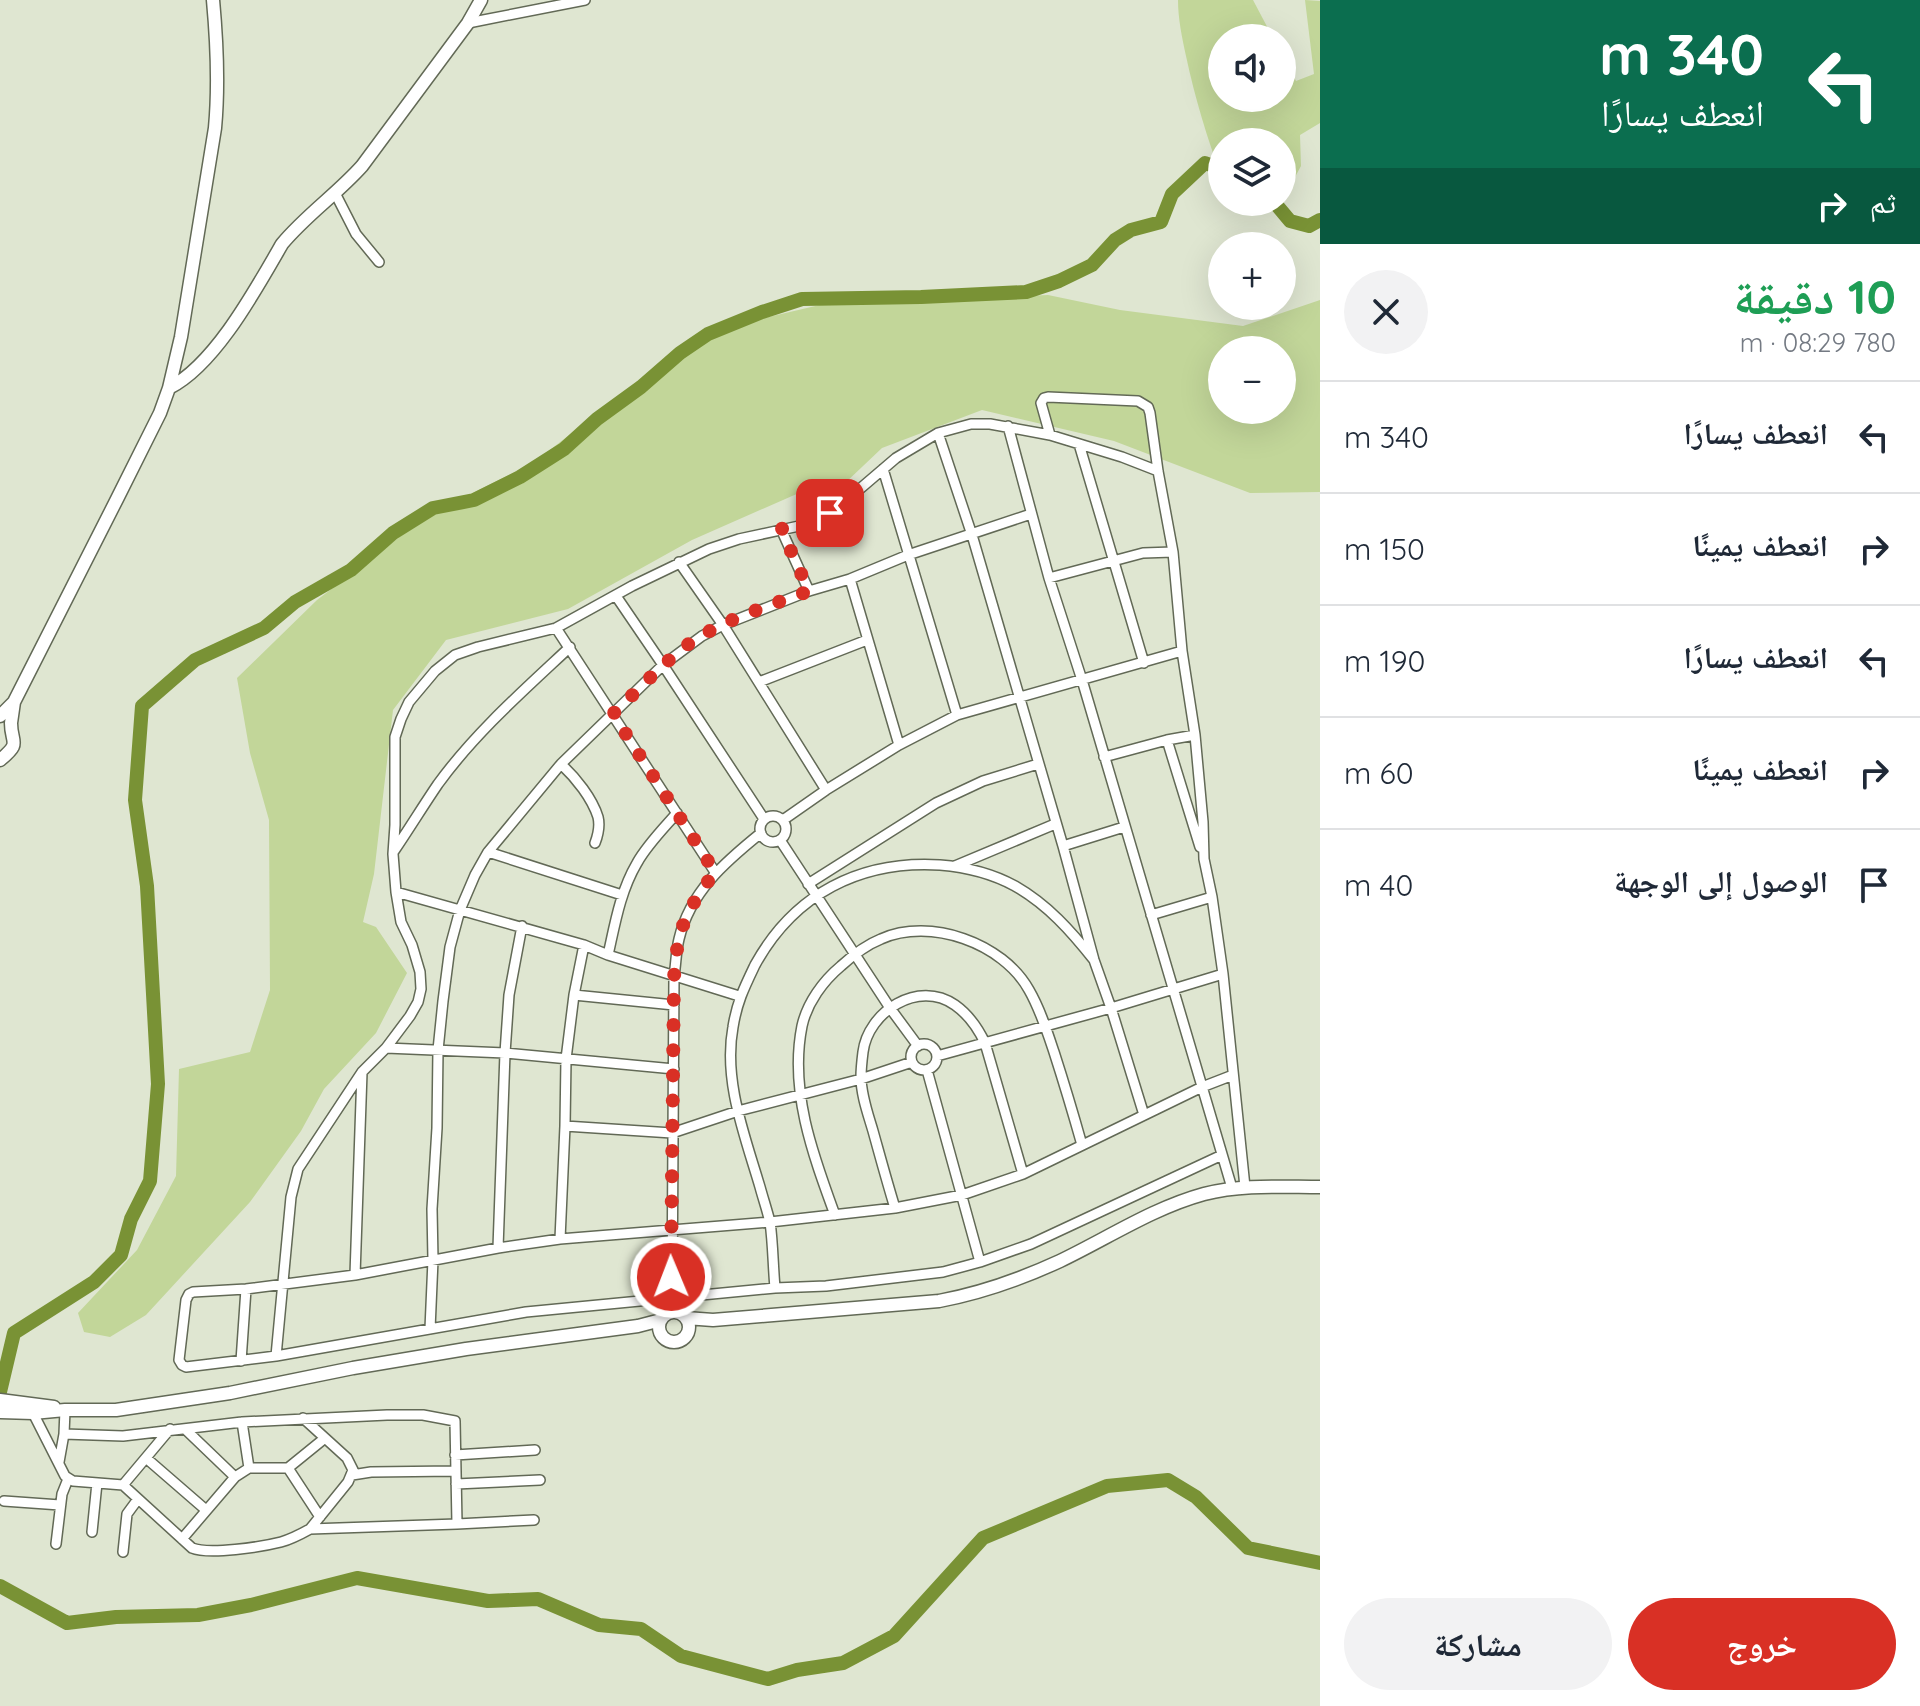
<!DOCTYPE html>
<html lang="ar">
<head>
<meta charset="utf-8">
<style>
	:root { --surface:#fff; --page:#f2f2f3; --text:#1f2937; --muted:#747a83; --line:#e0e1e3; --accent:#d93025 }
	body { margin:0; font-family:Quicksand,"Noto Naskh Arabic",sans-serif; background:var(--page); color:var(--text); direction:rtl; height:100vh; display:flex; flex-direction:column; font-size:30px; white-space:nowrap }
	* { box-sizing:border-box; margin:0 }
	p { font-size:26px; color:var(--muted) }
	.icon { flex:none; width:44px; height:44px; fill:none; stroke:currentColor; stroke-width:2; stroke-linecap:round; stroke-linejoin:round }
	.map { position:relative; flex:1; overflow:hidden; direction:ltr }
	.panel { display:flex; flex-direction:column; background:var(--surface); width:600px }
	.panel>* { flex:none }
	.hud { background:#0b6e4f; color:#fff; overflow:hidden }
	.controls { position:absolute; left:1208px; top:24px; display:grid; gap:16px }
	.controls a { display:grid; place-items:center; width:88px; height:88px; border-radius:50%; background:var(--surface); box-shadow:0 8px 32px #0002; font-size:40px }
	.pin { position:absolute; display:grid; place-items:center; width:68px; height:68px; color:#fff; margin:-34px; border-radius:16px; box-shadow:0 4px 12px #0006 }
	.me { position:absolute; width:88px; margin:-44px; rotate:359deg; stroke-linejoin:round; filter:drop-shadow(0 0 6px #0008) }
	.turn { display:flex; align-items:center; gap:28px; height:168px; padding:0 24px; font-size:36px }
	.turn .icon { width:104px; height:104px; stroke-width:2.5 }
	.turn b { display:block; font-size:56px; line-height:68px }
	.then { display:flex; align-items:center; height:76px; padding:0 24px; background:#0003; gap:16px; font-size:30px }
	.round { display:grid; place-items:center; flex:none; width:84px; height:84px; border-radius:42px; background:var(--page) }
	.summary { display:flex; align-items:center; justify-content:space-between; height:136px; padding:0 24px }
	h1 { font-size:48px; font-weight:700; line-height:60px; color:#1e9e55 }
	.action { display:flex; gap:16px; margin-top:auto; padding:16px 24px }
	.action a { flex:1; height:92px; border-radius:48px; background:var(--accent); color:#fff; font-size:32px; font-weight:700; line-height:92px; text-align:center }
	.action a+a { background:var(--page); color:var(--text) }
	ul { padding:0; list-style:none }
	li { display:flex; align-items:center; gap:24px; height:112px; padding:0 24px; border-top:2px solid var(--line) }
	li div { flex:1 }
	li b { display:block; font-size:30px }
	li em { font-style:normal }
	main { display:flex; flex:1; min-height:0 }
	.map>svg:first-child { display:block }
	.green { fill:#c2d699; fill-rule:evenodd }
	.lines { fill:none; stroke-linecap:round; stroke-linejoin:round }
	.river { stroke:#799235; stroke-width:14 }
	.street-casing { stroke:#626956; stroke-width:12 }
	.secondary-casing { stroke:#626956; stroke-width:15 }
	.street { stroke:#fff; stroke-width:9 }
	.secondary { stroke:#fff; stroke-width:12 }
	.route { stroke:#d93025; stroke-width:14; stroke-dasharray:0 25.2 }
</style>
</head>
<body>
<main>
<section class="panel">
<div class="hud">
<div class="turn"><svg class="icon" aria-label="left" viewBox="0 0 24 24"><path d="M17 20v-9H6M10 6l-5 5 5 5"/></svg><div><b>340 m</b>انعطف يسارًا</div></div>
<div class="then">ثم<svg class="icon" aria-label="right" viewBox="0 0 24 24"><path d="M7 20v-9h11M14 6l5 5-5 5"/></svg></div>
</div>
<div class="summary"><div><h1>10 دقيقة</h1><p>780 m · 08:29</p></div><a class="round"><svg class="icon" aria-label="close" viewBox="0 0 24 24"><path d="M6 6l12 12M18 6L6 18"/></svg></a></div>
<ul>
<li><svg class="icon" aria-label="left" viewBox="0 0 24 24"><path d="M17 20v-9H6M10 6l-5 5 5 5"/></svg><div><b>انعطف يسارًا</b></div><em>340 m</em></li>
<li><svg class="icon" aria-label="right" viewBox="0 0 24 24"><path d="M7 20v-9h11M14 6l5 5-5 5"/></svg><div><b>انعطف يمينًا</b></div><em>150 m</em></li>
<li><svg class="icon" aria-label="left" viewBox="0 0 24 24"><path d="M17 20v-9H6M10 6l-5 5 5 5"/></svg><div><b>انعطف يسارًا</b></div><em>190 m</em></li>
<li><svg class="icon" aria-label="right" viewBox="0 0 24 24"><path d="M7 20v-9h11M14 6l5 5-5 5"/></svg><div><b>انعطف يمينًا</b></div><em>60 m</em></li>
<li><svg class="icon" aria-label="arrive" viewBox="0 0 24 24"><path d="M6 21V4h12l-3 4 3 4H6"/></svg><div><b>الوصول إلى الوجهة</b></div><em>40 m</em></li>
</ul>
<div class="action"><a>خروج</a><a>مشاركة</a></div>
</section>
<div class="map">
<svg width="1320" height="1706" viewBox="0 0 1320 1706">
	<rect width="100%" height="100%" fill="#dfe6d1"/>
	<!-- green -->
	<path class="green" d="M1178 0H1253L1273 38H1222V98H1282V55L1296 81 1314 74 1305 0 1320 1V123L1300 135 1301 166 1288 190 1282 193V142H1222V178C1207 138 1195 98 1186 56 1182 37 1178 19 1178 0Z
		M1048 295 1120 310 1243 326 1320 300V492L1250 493 1114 441 982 410 882 448 843 485 808 489 692 540 568 609 446 640 393 710 374 874 363 922 376 927 407 973 376 1033 324 1089 301 1131 250 1202 146 1315 110 1337 84 1332 78 1313 137 1250 176 1176 179 1069 250 1052 270 990 269 820 250 753 237 678 317 600 428 515 533 463 701 333 824 304ZM1222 350H1282V410H1222Z"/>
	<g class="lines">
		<!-- river -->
		<path class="river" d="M1274 202 1290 221 1309 226 1320 220
			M0 1392 14 1333 94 1282 121 1255 131 1219 150 1181 158 1084 147 886 135 800 142 706 195 660 264 628 295 602 351 570 393 533 433 508 474 500 520 477 564 449 597 419 641 387 680 353 708 334 762 312 802 299 921 297 1026 292 1059 281 1092 265 1115 240 1131 230 1161 222 1172 194 1205 163 1222 169
			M0 1586 67 1623 116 1617 198 1615 251 1605 357 1578 488 1601 538 1599 599 1625 641 1629 681 1656 768 1679 797 1670 843 1663 894 1636 983 1538 1107 1486 1168 1480 1196 1497 1248 1548 1320 1563"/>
		<defs>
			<path id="street" d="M468 23 585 0
				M335 193 356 234 379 262
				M1008 426 1049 578 1082 680 1232 1188
				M938 433 972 535 1063 846 1094 960 1111 1008 1144 1115
				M1050 435 1041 403 1044 398 1048 397 1138 401 1148 407 1150 413 1158 471 1173 552 1182 651 1195 735 1203 822 1204 859 1212 897 1223 974 1245 1187
				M1079 444 1144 663
				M883 469 957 715
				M781 529 809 591
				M679 562 723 625 826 790
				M1049 578 1143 553 1173 552
				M850 579 899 745
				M616 596 663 665 764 819
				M556 628 715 872
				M759 682 867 640
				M1195 735 1167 740 1200 847
				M1104 757 1167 740
				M561 764C576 778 592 798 598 817 600 825 598 835 595 843
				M760 829a13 13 0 1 1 26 0a13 13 0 1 1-26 0Z
				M783 820 826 790 899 745 957 715 1182 651
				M780 840 890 1008 918 1046
				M1063 846 1124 827
				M394 851C409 829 423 806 438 784 475 733 524 690 570 647
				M488 852 622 895
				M955 866 1055 824
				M808 884 936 803 983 781 1038 764
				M396 892 584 945 608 955 739 996
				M1151 915 1212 897
				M608 955C615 924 620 892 637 863 647 845 663 829 677 813
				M574 995 674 1005
				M911 1057a13 13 0 1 1 26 0a13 13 0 1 1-26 0Z
				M386 1048 505 1053 674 1069
				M937 1056 1111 1008 1223 974
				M927 1070 980 1262
				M565 1126 672 1133 738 1111 861 1079 912 1062
				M1222 1155 1031 1244 980 1262 943 1272 826 1286 775 1288 526 1312 276 1356 186 1367 182 1365 179 1360 186 1300 189 1294 193 1292 246 1289 355 1275 498 1248 560 1239 770 1222 895 1208 962 1195 1023 1174 1202 1087 1233 1075
				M895 1208C887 1182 880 1156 873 1131 868 1114 861 1095 861 1077 861 1069 862 1060 863 1052 868 1012 918 979 955 1005 969 1015 978 1028 985 1043L1023 1174
				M835 1215C813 1155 789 1091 802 1026 807 1003 823 981 841 966 853 955 866 945 881 939 930 917 1003 943 1029 990 1040 1009 1047 1031 1054 1052 1064 1083 1073 1113 1082 1145
				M560 1239 565 1126 566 1059 574 995 584 945
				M498 1248 505 1053 509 995 522 926
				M355 1275 362 1072
				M775 1288C773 1266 773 1243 770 1222 767 1210 763 1198 760 1187 745 1136 723 1081 733 1027 737 1002 744 988 755 965 794 894 860 860 940 865 965 867 993 874 1015 886 1048 905 1071 931 1094 960
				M664 1317 672 1300 674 976C676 964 676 951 679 939 690 892 725 862 761 833
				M430 1329 433 1260 432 1209 437 1128 438 1050 443 1001 450 947 460 910 475 875 488 852 561 764 663 665 702 636 723 625 809 591 850 579 908 555 1031 514
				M276 1356 291 1197 298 1169 362 1072 386 1048 410 1016 418 1002 421 989 420 972 412 945 401 922 396 892 393 854 395 825V737L401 719 409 702 435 671 455 655 478 647 556 628 632 586 709 549 739 539 799 526 816 520 841 505 896 458 938 433 971 424H990L1050 435 1122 457 1158 471
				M241 1361 246 1289
				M33 1413 65 1476 73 1481 123 1485 192 1548C209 1555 261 1547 281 1542 292 1539 301 1534 310 1529L457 1524 455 1421 423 1415H387L242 1422 123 1436 64 1434
				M303 1418 347 1458 353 1470 348 1482 310 1529
				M242 1422 249 1468
				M455 1455 535 1450
				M146 1458 206 1510
				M59 1462 64 1434 65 1410
				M288 1468 320 1517
				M352 1475 371 1472 455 1471
				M235 1477 249 1468H288L325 1438
				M456 1484 540 1480
				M123 1485 170 1429
				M4 1501 60 1505
				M457 1524 534 1520
				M92 1532 97 1483
				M182 1539 235 1477 185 1429
				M56 1544 62 1494 68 1479
				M123 1552 127 1514 138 1499"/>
			<path id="secondary" d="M169 388C215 365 256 289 282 244 306 215 337 194 362 166L468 23 481 0
				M0 716 14 702 117 499 160 413 169 388 181 337 215 128C219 85 217 43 213 0
				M0 760C22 742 11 744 11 723 12 716 13 709 14 702
				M659 1327a15 15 0 1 1 30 0a15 15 0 1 1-30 0Z
				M686 1318 713 1320 939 1301C982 1293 1021 1279 1060 1261 1108 1238 1153 1208 1204 1194 1242 1184 1282 1187 1320 1187
				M0 1400 54 1407
				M0 1412 33 1413 65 1410H116L230 1393 353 1368 466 1349 638 1326 661 1320"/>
		</defs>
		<!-- street casing -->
		<use href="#street" class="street-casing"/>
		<!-- secondary casing -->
		<use href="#secondary" class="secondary-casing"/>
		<!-- street -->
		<use href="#street" class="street"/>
		<!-- secondary -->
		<use href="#secondary" class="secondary"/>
	</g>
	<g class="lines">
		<!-- route -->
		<path class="route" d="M671 1277 674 976C676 964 676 951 679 939 685 913 700 892 715 872L613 714C638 690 662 664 690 643 725 619 769 606 809 591L781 529 799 526 830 513"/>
	</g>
</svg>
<div class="controls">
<a><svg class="icon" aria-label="sound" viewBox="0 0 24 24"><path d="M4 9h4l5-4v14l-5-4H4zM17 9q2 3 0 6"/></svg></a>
<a><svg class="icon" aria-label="layers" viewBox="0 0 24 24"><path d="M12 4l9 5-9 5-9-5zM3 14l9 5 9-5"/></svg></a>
<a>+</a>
<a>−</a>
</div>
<div class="pin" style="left:830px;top:513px;background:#d93025"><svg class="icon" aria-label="arrive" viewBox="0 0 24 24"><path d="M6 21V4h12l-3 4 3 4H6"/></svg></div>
<svg class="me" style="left:671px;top:1277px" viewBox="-20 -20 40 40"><circle r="17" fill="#d93025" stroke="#fff" stroke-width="3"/><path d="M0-11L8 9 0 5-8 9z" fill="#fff"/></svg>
</div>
</main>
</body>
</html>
